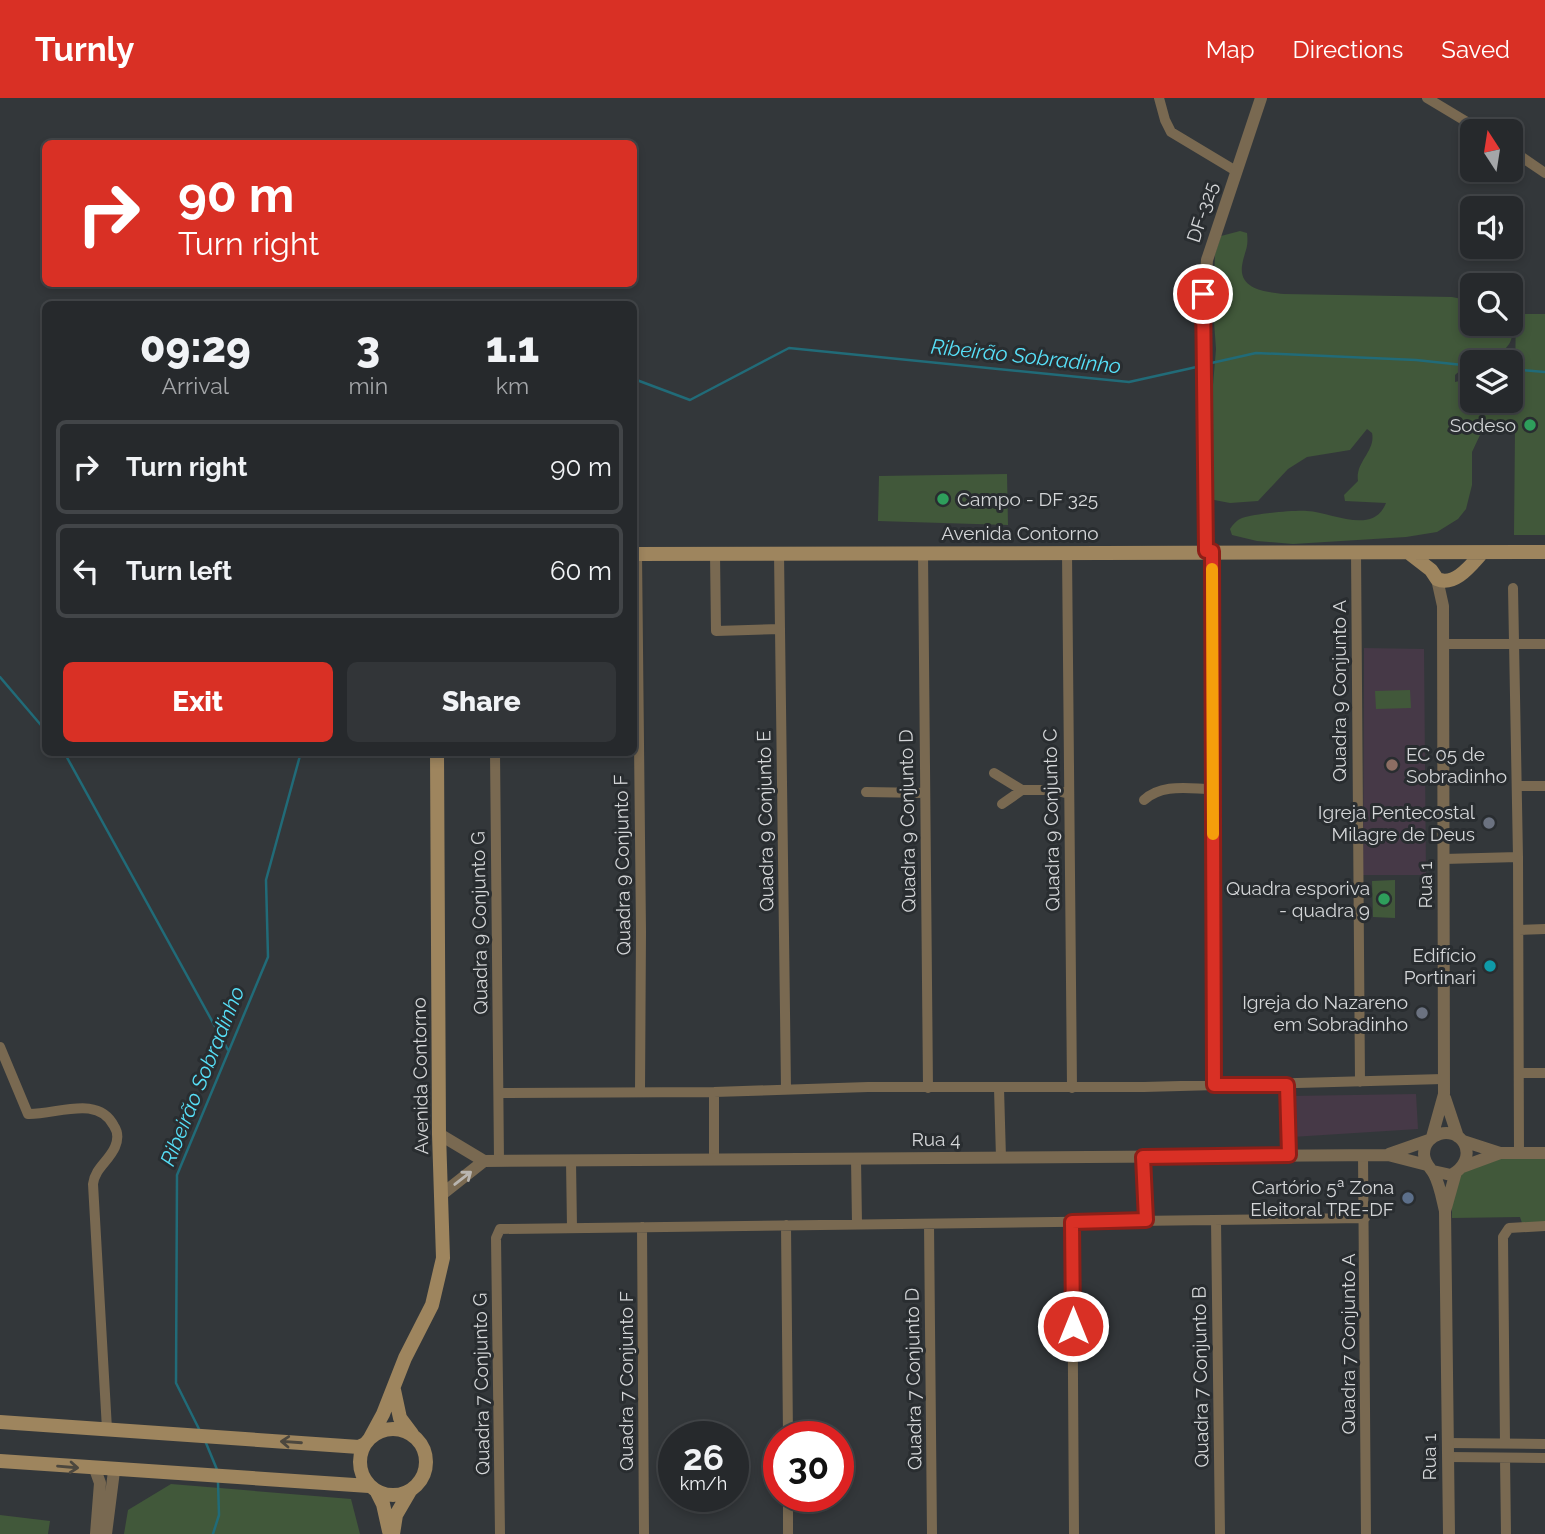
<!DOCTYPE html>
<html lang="en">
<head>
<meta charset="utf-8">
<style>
	:root { --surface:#26292c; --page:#323538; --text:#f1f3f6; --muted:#a4a6a9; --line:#424548; --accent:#d93025 }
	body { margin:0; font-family:Raleway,sans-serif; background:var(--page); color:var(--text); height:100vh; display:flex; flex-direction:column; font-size:26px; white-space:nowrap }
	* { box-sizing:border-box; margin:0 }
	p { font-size:23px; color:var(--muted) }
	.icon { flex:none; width:38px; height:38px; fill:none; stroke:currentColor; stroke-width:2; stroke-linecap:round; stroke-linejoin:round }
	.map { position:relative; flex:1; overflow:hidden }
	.panel { position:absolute; left:42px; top:203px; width:595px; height:455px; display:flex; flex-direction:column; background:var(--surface); border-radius:10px; box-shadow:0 4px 10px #0003,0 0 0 2px var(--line) }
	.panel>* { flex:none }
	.hud { position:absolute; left:42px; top:42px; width:595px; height:147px; border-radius:10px; box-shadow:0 4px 10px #0003,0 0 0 2px var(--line); background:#d93025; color:#fff; overflow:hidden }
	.needle { width:46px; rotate:348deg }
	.tools { position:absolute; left:1460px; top:21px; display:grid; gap:14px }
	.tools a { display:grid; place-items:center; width:63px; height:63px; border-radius:10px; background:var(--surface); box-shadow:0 4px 10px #0003,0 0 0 2px var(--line); font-size:35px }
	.speed { position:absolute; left:658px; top:1323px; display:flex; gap:14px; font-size:35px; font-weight:700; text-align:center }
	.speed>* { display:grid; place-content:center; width:91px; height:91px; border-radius:50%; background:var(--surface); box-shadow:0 4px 10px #0003,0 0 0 2px var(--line); line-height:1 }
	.speed small { font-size:18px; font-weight:400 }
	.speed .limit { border:10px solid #d22; background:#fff; color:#111 }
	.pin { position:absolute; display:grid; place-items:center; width:60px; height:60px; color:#fff; margin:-30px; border:4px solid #fff; border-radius:50%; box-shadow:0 2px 7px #0007 }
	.me { position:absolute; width:77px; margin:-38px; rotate:0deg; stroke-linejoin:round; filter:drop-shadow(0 0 5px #0008) }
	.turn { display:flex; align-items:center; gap:24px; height:147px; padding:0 21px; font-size:32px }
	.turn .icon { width:91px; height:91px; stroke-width:2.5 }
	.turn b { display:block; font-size:49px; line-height:60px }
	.eta { display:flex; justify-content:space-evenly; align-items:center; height:119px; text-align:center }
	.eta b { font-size:42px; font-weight:800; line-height:49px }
	.primary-button { display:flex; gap:14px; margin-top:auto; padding:14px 21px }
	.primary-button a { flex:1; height:80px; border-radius:10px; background:var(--accent); color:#fff; font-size:28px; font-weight:800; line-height:80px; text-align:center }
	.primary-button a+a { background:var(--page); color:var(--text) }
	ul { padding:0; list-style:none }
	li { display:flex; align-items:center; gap:21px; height:94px; margin:0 14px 10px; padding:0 7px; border:4px solid var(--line); border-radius:10px }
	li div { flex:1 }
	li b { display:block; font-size:26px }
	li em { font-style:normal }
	header { display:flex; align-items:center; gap:42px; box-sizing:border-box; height:98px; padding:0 35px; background:var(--accent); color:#fff }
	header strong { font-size:33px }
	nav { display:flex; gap:38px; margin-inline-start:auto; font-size:24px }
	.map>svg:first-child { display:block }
	.education { fill:#463947 }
	.green { fill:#41583a }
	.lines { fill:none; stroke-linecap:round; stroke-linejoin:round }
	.stream { stroke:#216b78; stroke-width:2.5 }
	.minor { stroke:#796951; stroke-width:10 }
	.tertiary { stroke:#796951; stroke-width:12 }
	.secondary { stroke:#9e855e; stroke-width:14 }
	.oneway { stroke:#b9b5b0 }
	.oneway2 { stroke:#4c473e }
	.route-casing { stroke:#8d1f18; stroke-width:18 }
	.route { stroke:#d93025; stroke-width:12 }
	.slow { stroke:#f59e0b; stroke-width:12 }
	.leisure-dot { fill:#2e9e5b; stroke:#292d30; stroke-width:2.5 }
	.education-dot { fill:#8d6e63; stroke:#292d30; stroke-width:2.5 }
	.worship-dot { fill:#6b7280; stroke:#292d30; stroke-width:2.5 }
	.culture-dot { fill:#0f9aa8; stroke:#292d30; stroke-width:2.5 }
	.service-dot { fill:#5c6f8a; stroke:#292d30; stroke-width:2.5 }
	.labels { text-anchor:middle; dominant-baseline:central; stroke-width:6; stroke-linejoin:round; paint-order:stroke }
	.street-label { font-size:19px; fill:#d4d6d8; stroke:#292d30 }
	.poi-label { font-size:19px; fill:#d4d6d8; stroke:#292d30; text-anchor:end }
	.water-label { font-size:21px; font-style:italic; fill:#57e0f8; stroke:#292d30 }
</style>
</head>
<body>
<header>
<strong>Turnly</strong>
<nav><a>Map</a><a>Directions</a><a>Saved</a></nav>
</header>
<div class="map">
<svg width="1545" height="1436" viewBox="0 0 1545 1436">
	<rect width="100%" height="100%" fill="#33373a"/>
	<!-- education -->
	<path class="education" d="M1364 550 1424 551 1426 777H1363Z
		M1416 996 1418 1031 1292 1039 1291 998Z"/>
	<!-- green -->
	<path class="green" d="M1240 133 1247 135C1249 151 1244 154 1242 168 1239 192 1267 194 1284 196L1452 199 1472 203V226H1510L1511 219C1518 254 1500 254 1473 264 1468 266 1461 272 1455 277V284L1472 280V303H1510V275H1515L1516 216H1545V437H1514L1515 332 1501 329 1480 337 1472 354V387L1466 411 1458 421 1437 434 1406 439 1293 446 1257 443 1232 437 1230 431C1233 426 1237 422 1242 420 1255 416 1293 412 1307 413 1332 414 1373 438 1386 405L1345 403 1344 397 1358 383C1355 364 1376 353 1372 335L1367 331 1350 352 1307 359 1288 371 1258 403 1230 405 1209 401 1207 389 1211 345V311L1216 251 1213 210 1215 156 1221 138Z
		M1007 376 1008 427 878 423 879 378Z
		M1410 592 1411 610 1376 611 1375 593Z
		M1395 782V820L1373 819 1372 783Z
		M1497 1057H1545V1124L1522 1125 1520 1119 1452 1120V1099L1463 1072Z
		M171 1386 351 1401 360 1436H124L128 1412Z
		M0 1417 50 1423 48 1436H0Z"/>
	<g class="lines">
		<!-- stream -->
		<path class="stream" d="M1207 266 1256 255 1416 262 1472 268
			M1510 271 1545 274
			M634 281 690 302 789 250 1129 284 1201 268
			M0 579 46 633
			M64 654 228 952
			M200 1333 176 1285 177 1077 268 859 266 782 301 654
			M206 1345 218 1374
			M213 1436 219 1417 218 1384"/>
		<!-- minor -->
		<path class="minor" d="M1159 0 1165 22 1171 34 1236 73
			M1427 0 1482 33
			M1510 51 1545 75
			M1212 453 1214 987
			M1356 453 1360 984
			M923 454 928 990
			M1067 454 1072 990
			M779 455 786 991
			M637 456 641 834 640 994
			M715 456 716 533 780 531
			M1513 490 1518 759 1519 1055
			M1443 546H1545
			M495 654 499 1063
			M994 675 1022 692H1054L1069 696
			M1518 688H1545
			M866 694 924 695
			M1144 702C1163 685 1189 691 1213 691
			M1002 706 1022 692
			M1444 761 1518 759
			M1519 832 1545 831
			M0 949 28 1016C56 1017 98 996 114 1028 118 1034 118 1042 115 1049 109 1063 95 1070 93 1086L107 1331
			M1519 975H1545
			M1287 987 1289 1057
			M999 990 1001 1060
			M499 995 714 994 868 989H1144L1443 981
			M1363 1057 1366 1436
			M1143 1058 1145 1123
			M856 1061 857 1126
			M714 1062V994
			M571 1063 572 1130
			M1216 1122 1220 1436
			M1072 1124 1074 1436
			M929 1126 932 1436
			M786 1127 788 1339
			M642 1129 644 1436
			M1449 1345 1545 1346
			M1505 1345 1503 1139 1509 1130 1545 1128
			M1449 1359 1545 1360
			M1505 1360 1506 1436
			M500 1436 496 1140 500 1131 1365 1120
			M788 1436V1398"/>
		<!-- tertiary -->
		<path class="tertiary" d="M1206 453 1203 218 1207 162 1261 0
			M1445 1000 1458 1039
			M439 1036 484 1063 1388 1057 1427 1067
			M1432 1039 1444 996 1443 508 1437 481
			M1463 1043 1500 1055H1545
			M1389 1056 1429 1042
			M1462 1069 1500 1055
			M1433 1073 1451 1077C1463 1071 1471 1058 1464 1045 1453 1027 1424 1035 1424 1056 1424 1065 1430 1069 1434 1076 1440 1087 1442 1101 1445 1113L1449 1436
			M441 1097 484 1063
			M1445 1113 1456 1074
			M95 1371 100 1385 96 1436
			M106 1436 114 1373"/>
		<!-- secondary -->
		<path class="secondary" d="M1409 455 1431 472 1437 481C1455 489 1471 467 1482 455
			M634 456 1545 454
			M394 1292 400 1320 412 1336
			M0 1324 359 1349 365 1346
			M360 1364a33 33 0 1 1 66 0a33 33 0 1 1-66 0Z
			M370 1340 383 1316 405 1260 432 1207 443 1160 439 1036 437 654
			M0 1363 369 1388
			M377 1394 383 1406 389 1433
			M393 1436 396 1417 410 1393"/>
	</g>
	<!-- one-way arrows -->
	<defs><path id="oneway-shaft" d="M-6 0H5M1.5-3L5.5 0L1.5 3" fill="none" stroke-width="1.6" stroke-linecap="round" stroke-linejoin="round" transform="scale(1.75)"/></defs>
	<use class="oneway" href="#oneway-shaft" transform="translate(463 1080) rotate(-38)"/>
	<g class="oneway2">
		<use href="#oneway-shaft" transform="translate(291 1344) rotate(-176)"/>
		<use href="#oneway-shaft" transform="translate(68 1369) rotate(5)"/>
	</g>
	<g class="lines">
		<defs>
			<path id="route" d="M1073 1228 1072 1124 1146 1122 1143 1059 1289 1057 1287 987H1214L1212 453H1206L1203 196"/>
		</defs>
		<!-- route casing -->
		<use href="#route" class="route-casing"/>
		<!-- route -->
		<use href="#route" class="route"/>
		<!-- slow -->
		<path class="slow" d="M1212 471 1213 736"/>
	</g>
	<!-- markers -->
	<g class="leisure-dot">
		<circle cx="1530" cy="327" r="7"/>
		<circle cx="943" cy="401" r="7"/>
		<circle cx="1384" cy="801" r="7"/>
	</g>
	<circle class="education-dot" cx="1392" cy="667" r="7"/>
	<g class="worship-dot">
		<circle cx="1489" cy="725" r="7"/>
		<circle cx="1422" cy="915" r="7"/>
	</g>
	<circle class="culture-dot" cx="1490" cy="868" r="7"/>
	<circle class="service-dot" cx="1408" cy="1100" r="7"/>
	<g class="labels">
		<!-- street labels -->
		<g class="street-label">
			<text transform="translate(1202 114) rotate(-72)">DF-325</text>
			<text x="1020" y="435">Avenida Contorno</text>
			<text transform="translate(1339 593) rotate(-90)">Quadra 9 Conjunto A</text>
			<text transform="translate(1051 722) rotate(-91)">Quadra 9 Conjunto C</text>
			<text transform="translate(765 723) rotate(-91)">Quadra 9 Conjunto E</text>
			<text transform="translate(907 723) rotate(-91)">Quadra 9 Conjunto D</text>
			<text transform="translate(622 767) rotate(-91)">Quadra 9 Conjunto F</text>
			<text transform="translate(1425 787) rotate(-90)">Rua 1</text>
			<text transform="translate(479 825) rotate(-91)">Quadra 9 Conjunto G</text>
			<text transform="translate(420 978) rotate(-91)">Avenida Contorno</text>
			<text x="936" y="1041">Rua 4</text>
			<text transform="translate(1348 1246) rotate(-90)">Quadra 7 Conjunto A</text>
			<text transform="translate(1200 1279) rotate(-91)">Quadra 7 Conjunto B</text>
			<text transform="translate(913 1281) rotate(-91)">Quadra 7 Conjunto D</text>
			<text transform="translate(626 1283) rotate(-90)">Quadra 7 Conjunto F</text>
			<text transform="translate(481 1286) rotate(-91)">Quadra 7 Conjunto G</text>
			<text transform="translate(1429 1359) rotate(-90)">Rua 1</text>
		</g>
		<!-- poi labels -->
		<g class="poi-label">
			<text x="1516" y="327">Sodeso</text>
			<text x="957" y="401" text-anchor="start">Campo - DF 325</text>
			<text x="1406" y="656" text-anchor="start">EC 05 de<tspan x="1406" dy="22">Sobradinho</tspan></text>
			<text x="1475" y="714">Igreja Pentecostal<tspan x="1475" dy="22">Milagre de Deus</tspan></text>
			<text x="1370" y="790">Quadra esporiva<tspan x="1370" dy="22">- quadra 9</tspan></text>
			<text x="1476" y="857">Edifício<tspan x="1476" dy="22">Portinari</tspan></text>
			<text x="1408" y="904">Igreja do Nazareno<tspan x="1408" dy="22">em Sobradinho</tspan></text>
			<text x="1394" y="1089">Cartório 5ª Zona<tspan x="1394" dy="22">Eleitoral TRE-DF</tspan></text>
		</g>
		<!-- water labels -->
		<g class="water-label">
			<text transform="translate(1026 258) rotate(6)">Ribeirão Sobradinho</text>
			<text transform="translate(202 978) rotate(-68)">Ribeirão Sobradinho</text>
		</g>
	</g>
</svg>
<div class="tools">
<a><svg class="needle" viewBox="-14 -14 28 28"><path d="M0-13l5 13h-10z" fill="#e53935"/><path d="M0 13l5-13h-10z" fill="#a4a6a9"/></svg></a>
<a><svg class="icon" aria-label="sound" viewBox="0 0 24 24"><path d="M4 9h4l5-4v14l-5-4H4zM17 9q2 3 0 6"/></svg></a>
<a><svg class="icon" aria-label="search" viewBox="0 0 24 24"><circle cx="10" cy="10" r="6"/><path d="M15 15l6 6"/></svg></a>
<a><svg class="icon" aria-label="layers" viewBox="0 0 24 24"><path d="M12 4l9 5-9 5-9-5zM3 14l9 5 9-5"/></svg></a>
</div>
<div class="speed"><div>26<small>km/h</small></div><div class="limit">30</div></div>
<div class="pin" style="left:1203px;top:196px;background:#d93025"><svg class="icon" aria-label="arrive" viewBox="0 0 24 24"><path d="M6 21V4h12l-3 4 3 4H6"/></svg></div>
<svg class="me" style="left:1073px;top:1228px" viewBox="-20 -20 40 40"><circle r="17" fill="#d93025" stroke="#fff" stroke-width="3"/><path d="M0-11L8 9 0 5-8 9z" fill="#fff"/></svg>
<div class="hud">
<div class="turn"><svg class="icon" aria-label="right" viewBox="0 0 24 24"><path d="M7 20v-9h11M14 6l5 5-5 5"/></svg><div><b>90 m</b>Turn right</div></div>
</div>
<section class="panel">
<div class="eta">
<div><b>09:29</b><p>Arrival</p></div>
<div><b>3</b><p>min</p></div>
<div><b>1.1</b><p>km</p></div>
</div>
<ul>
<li><svg class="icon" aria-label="right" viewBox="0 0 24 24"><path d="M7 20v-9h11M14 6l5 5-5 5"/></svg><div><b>Turn right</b></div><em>90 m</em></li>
<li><svg class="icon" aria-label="left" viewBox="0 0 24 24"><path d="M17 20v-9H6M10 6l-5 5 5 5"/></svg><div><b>Turn left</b></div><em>60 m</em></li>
</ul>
<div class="primary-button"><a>Exit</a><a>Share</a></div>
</section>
</div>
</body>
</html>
